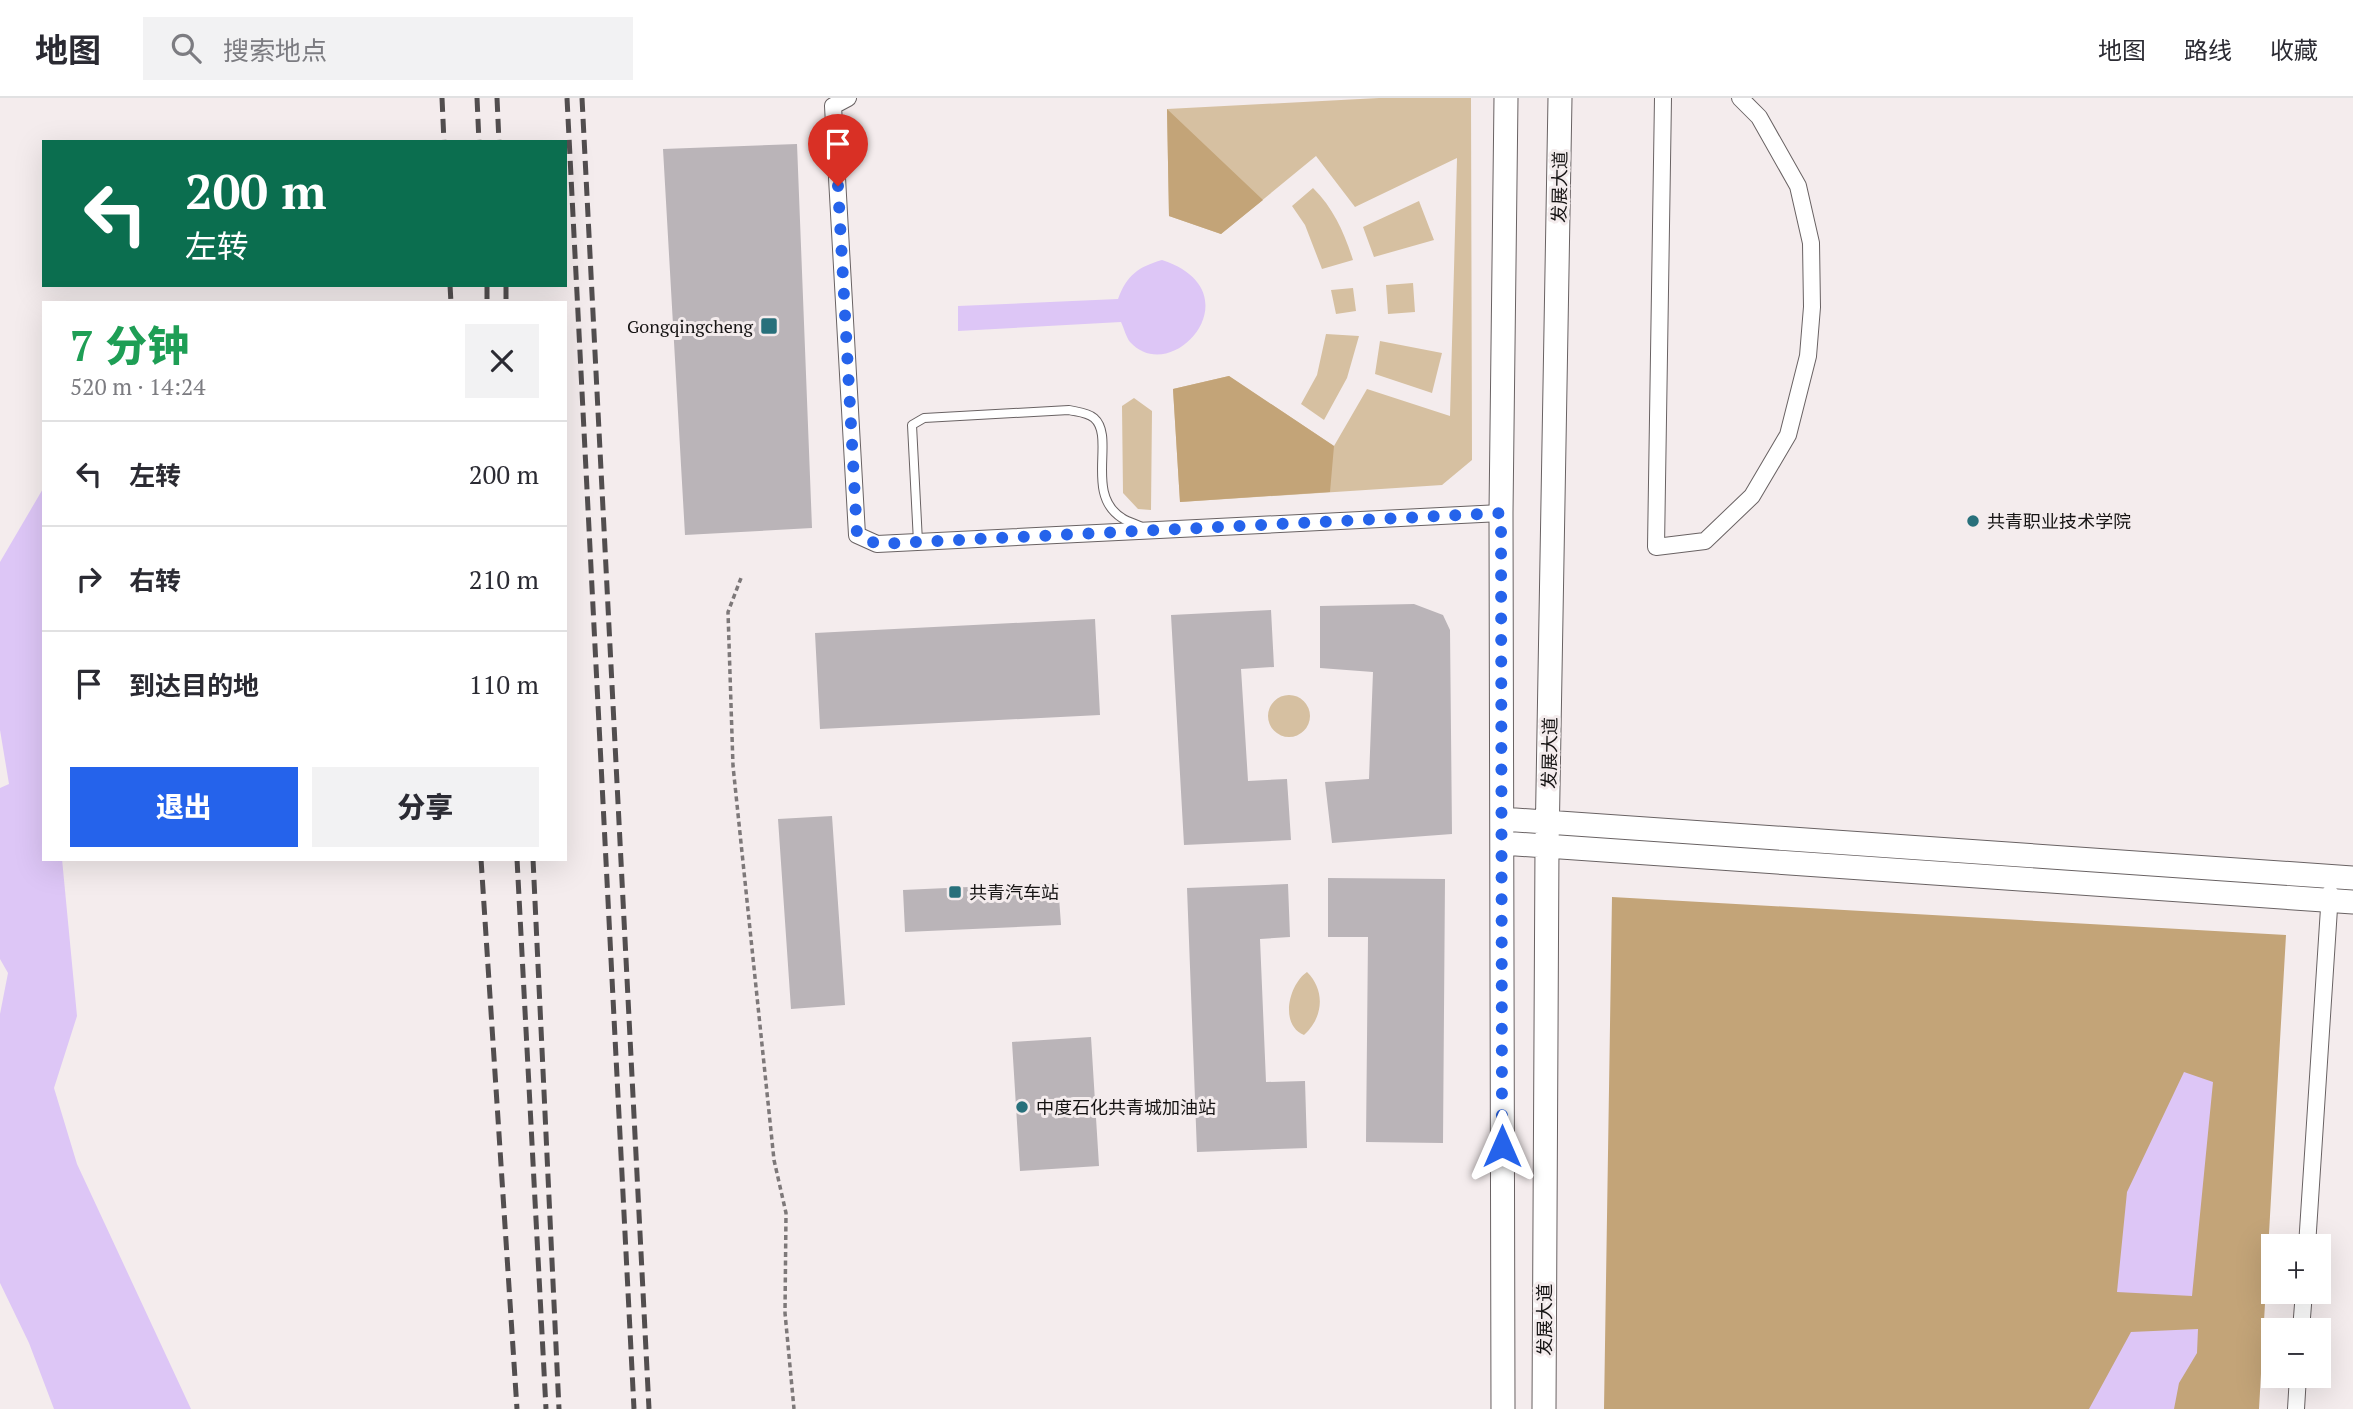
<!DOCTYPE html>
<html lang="zh">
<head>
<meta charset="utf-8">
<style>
	:root { --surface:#fff; --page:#f2f2f3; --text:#2b2b33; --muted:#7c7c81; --line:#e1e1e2; --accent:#2563eb }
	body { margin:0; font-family:"PT Serif","Noto Sans SC",serif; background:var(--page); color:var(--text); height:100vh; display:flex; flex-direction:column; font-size:26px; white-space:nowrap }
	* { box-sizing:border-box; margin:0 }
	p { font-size:23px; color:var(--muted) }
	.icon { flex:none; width:38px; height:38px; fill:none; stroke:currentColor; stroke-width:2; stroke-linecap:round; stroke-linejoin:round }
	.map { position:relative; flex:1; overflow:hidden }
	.drawer { position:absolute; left:42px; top:203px; width:525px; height:560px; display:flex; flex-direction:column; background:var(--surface); border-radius:0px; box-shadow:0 7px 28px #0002 }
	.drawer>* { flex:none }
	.hud { position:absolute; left:42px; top:42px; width:525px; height:147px; border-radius:0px; box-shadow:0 7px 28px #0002; background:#0b6e4f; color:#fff; overflow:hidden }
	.buttons { position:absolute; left:2261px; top:1136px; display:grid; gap:14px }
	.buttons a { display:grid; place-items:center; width:70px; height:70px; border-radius:0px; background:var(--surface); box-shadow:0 7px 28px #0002; font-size:35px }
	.pin { position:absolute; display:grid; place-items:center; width:60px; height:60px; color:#fff; margin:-72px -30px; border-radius:50% 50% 50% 0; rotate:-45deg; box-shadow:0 0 7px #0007 }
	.pin .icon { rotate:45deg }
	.me { position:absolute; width:77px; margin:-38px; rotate:0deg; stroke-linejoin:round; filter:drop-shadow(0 0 5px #0008) }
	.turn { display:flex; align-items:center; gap:24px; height:147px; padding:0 28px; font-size:32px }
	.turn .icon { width:91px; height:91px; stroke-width:2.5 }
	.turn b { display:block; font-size:49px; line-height:60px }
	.round { display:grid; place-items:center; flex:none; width:74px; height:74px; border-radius:0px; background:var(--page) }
	.headline { display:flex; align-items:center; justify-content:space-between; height:119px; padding:0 28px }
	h1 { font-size:42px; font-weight:800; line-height:52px; color:#1e9e55 }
	.primary-button { display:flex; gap:14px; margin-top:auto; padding:14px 28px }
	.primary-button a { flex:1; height:80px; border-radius:0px; background:var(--accent); color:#fff; font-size:28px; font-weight:800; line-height:80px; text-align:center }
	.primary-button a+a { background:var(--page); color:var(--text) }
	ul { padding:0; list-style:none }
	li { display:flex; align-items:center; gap:21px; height:105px; padding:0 28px; border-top:2px solid var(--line) }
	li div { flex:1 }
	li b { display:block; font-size:26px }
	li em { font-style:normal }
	header { display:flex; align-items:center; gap:42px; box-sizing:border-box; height:98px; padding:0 35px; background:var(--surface); border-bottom:2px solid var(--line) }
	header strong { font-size:33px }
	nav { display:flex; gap:38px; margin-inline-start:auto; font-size:24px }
	.search { width:490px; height:63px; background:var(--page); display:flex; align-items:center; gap:18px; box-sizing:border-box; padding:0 24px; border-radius:0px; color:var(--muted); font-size:26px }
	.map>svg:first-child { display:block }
	.green { fill:#d6c0a1 }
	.forest { fill:#c3a478 }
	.water { fill:#ddc6f6 }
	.building { fill:#bab4b8 }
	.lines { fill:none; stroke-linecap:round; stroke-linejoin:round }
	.service-casing { stroke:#696263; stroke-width:10 }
	.minor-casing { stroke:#696263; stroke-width:18 }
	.secondary-casing { stroke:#696263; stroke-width:25 }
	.path { stroke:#7d7879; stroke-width:3.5; stroke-dasharray:5 3.5; stroke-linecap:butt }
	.service { stroke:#fff; stroke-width:8 }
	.minor { stroke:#fff; stroke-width:16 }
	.secondary { stroke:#fff; stroke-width:23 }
	.rail { stroke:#524e4f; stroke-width:5; stroke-dasharray:14 7; stroke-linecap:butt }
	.route { stroke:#2563eb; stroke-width:12; stroke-dasharray:0 21.6 }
	.poi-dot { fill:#28707b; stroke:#f4eced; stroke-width:2.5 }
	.labels { text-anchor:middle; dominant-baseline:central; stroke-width:6; stroke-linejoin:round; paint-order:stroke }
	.street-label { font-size:18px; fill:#151313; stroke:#f4eced }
	.poi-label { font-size:18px; fill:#151313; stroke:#f4eced; text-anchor:start }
</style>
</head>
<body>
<header>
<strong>地图</strong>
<div class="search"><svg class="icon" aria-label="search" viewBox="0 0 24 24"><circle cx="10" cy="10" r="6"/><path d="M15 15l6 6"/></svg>搜索地点</div>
<nav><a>地图</a><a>路线</a><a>收藏</a></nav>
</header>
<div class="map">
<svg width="2353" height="1311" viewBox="0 0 2353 1311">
	<rect width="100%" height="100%" fill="#f4eced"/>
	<!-- green -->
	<path class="green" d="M1379 0H1471L1472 362 1442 387 1180 404 1173 291 1229 278 1334 348 1367 291 1450 318 1457 60 1355 109 1316 58 1221 136 1169 118 1167 11Z
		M1313 90C1334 111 1344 134 1353 162L1322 171 1305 127 1292 108Z
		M1419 103 1434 142 1374 159 1363 129Z
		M1413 185 1415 214 1388 216 1386 187Z
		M1353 190 1356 213 1336 216 1331 192Z
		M1326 236 1359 238 1347 280 1324 322 1301 306 1317 277Z
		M1380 243 1442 255 1432 295 1375 276Z
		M1134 300 1152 313 1151 412 1138 411 1123 395 1122 308Z
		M1268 618a21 21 0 1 1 42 0a21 21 0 1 1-42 0Z
		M1307 874C1326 893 1323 920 1304 937 1279 927 1289 886 1307 874Z"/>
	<!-- forest -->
	<path class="forest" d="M1167 11 1263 102 1221 136 1169 118Z
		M1229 278 1334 348 1330 394 1180 404 1173 291Z
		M1612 799 2286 837 2259 1311H1604Z"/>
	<!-- water -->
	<path class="water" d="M1162 162C1257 193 1173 291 1130 244 1126 239 1124 230 1121 224L958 233V208L1118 201C1127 177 1138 169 1162 162Z
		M44 389V761H62L77 918 54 990 77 1066 191 1311H54L29 1245 0 1185V916L8 875 0 861V690L9 686 0 632V464Z
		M2184 974 2213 984 2192 1198 2117 1194 2127 1094Z
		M2198 1231 2197 1255 2179 1285 2174 1311H2089L2131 1234Z"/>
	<!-- building -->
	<path class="building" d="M797 46 812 430 685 437 663 51Z
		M1414 506 1443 517 1450 532 1452 736 1332 745 1325 684 1369 681 1373 574 1320 570V508Z
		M1271 512 1274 569 1241 571 1248 683 1287 681 1291 742 1184 747 1171 517Z
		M1095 521 1100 617 820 631 815 535Z
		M832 718 845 907 791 911 778 721Z
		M1328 780 1445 781 1443 1045 1366 1044 1368 839H1328Z
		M1058 785 1061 827 905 834 903 792Z
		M1288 786 1290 839 1260 841 1266 984 1305 983 1307 1050 1197 1054 1187 790Z
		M1091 939 1099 1068 1020 1073 1012 944Z"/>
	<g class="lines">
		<defs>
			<path id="service" d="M918 444 912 327 924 320 1069 312C1077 314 1087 314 1094 320 1116 339 1084 396 1122 420 1128 424 1136 426 1142 429"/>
			<path id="minor" d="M848 0 833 8 857 437 877 446 1501 415
				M1663 0 1656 449 1705 443 1752 398 1788 337 1808 258 1812 209 1811 145 1798 88 1759 19 1740 0
				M2307 1148 2330 795
				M2301 1232 2304 1194
				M2296 1311 2298 1278"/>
			<path id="secondary" d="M1502 721 2353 780
				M1502 745 2353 804
				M1503 1311 1501 415 1506 0
				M1544 1311 1547 748 1560 0"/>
		</defs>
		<!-- service casing -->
		<use href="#service" class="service-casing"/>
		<!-- minor casing -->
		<use href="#minor" class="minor-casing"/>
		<!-- secondary casing -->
		<use href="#secondary" class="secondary-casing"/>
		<!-- path -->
		<path class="path" d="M741 480 728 514 733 668 774 1062 786 1115 785 1215 794 1311"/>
		<!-- service -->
		<use href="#service" class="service"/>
		<!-- minor -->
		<use href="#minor" class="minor"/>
		<!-- secondary -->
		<use href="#secondary" class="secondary"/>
		<!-- rail -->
		<path class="rail" d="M442 0 444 44
			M477 0 479 44
			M497 0 499 44
			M567 0 634 1311
			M582 0 649 1311
			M450 187 451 205
			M487 187V205
			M506 187V205
			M481 761 517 1311
			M517 761 546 1311
			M533 761 559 1311"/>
	</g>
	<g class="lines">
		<!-- route -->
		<path class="route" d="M838 88 857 437 877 446 1501 415 1502 1048"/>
	</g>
	<!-- markers -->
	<g class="poi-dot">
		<rect x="760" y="219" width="18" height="18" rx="3.5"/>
		<circle cx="1973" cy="423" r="7"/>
		<rect x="948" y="787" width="14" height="14" rx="3.5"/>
		<circle cx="1022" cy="1009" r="7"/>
	</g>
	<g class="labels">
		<!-- street labels -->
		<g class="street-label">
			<text transform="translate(1559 89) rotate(-89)">发展大道</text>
			<text transform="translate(1549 655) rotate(-89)">发展大道</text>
			<text transform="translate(1544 1222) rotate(-90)">发展大道</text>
		</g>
		<!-- poi labels -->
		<g class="poi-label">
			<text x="753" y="228" text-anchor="end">Gongqingcheng</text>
			<text x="1987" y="423">共青职业技术学院</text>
			<text x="969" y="794">共青汽车站</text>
			<text x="1036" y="1009">中度石化共青城加油站</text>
		</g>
	</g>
</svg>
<div class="buttons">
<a>+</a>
<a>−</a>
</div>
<div class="pin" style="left:838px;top:88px;background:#d93025"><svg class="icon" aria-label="arrive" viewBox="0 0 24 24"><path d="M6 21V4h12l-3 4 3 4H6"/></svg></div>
<svg class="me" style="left:1502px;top:1048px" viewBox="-20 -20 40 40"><path d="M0-17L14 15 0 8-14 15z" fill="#2563eb" stroke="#fff" stroke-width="4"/></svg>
<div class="hud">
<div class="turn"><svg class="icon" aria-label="left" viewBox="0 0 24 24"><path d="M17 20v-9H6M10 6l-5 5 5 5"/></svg><div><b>200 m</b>左转</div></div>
</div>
<section class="drawer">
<div class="headline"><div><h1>7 分钟</h1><p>520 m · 14:24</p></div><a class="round"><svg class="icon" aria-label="close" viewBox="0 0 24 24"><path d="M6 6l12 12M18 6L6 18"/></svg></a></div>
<ul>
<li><svg class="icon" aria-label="left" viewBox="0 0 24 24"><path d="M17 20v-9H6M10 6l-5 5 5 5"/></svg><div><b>左转</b></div><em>200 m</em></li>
<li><svg class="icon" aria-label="right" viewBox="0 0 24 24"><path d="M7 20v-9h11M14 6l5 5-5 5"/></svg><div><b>右转</b></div><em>210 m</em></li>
<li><svg class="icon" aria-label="arrive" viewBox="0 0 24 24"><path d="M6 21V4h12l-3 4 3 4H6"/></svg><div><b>到达目的地</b></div><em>110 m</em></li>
</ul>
<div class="primary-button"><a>退出</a><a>分享</a></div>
</section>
</div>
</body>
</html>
